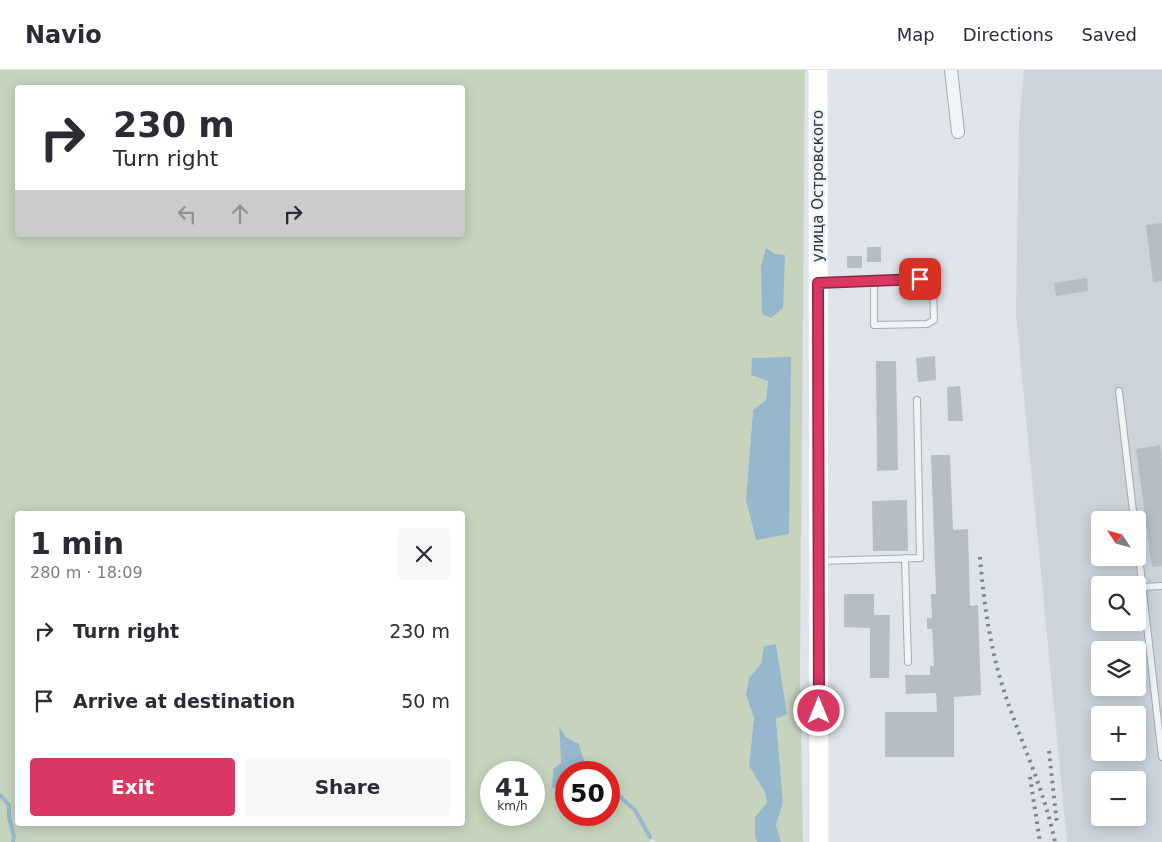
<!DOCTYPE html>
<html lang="en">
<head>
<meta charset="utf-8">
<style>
	:root { --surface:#fff; --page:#f7f7f7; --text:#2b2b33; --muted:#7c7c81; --line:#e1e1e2; --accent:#d93863 }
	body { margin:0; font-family:"DejaVu Sans",sans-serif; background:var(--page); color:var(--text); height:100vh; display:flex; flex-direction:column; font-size:19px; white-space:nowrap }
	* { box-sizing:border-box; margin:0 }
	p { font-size:16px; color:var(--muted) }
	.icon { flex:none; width:28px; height:28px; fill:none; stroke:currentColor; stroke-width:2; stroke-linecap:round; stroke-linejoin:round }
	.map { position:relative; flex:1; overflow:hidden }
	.sheet { position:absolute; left:15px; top:441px; width:450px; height:315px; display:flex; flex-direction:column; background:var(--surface); border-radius:5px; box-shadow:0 2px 12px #0003 }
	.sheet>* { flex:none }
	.banner { position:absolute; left:15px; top:15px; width:450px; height:152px; border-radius:5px; box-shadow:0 2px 12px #0003; background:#fff; color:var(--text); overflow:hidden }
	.needle { width:32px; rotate:306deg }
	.controls { position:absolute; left:1091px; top:441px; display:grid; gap:10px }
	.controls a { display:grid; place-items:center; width:55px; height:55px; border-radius:5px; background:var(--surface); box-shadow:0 2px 12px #0003; font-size:25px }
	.speed { position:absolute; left:480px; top:691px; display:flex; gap:10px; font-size:25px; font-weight:700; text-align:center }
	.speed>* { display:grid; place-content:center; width:65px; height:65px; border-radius:50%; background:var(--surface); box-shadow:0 2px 12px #0003; line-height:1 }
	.speed small { font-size:12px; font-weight:400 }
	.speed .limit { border:8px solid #d22; background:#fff; color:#111 }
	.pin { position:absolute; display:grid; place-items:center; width:42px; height:42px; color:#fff; margin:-21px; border-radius:10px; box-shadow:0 2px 8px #0006 }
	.me { position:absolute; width:55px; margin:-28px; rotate:0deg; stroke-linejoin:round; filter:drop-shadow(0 0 4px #0008) }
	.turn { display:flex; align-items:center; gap:18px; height:105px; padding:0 15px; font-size:22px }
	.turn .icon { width:65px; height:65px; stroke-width:2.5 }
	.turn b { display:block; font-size:35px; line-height:42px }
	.lanes { display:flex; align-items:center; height:48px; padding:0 15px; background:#0003; justify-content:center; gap:25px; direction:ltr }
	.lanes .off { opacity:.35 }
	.round { display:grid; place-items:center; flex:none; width:52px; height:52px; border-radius:5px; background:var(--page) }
	.overview { display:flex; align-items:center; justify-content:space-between; height:85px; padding:0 15px }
	h1 { font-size:30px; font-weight:600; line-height:38px }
	.button { display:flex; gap:10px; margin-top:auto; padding:10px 15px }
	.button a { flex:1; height:58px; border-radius:5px; background:var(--accent); color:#fff; font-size:20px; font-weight:600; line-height:58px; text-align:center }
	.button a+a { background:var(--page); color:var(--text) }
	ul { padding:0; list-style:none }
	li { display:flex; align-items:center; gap:15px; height:70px; padding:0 15px }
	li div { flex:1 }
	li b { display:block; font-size:19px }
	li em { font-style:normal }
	header { display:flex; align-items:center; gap:30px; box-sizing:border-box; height:70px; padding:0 25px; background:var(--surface); border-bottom:1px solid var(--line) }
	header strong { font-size:24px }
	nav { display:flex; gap:28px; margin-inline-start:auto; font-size:18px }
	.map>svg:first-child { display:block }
	.built { fill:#ccd3db; fill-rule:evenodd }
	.green { fill:#c6d4be; fill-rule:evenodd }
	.water { fill:#96b7cc }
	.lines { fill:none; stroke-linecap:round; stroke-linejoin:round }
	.stream { stroke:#96b7cc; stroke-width:4 }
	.building { fill:#b5bdc6 }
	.service-casing { stroke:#a3abb3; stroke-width:8 }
	.minor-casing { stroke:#a3abb3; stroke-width:14 }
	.service { stroke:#f1f4f7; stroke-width:6 }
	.minor { stroke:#f1f4f7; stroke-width:12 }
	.secondary { stroke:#fff; stroke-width:19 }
	.rail { stroke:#768594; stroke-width:4; stroke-dasharray:2.5 5; stroke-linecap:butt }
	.route-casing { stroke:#8d2440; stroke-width:12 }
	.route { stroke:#d93863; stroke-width:9 }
	.labels { text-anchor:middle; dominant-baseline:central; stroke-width:4.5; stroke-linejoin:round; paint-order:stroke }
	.street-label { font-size:15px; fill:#263341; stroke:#eef2f6 }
</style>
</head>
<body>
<header>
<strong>Navio</strong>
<nav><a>Map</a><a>Directions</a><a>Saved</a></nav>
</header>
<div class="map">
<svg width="1162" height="772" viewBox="0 0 1162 772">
	<rect width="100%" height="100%" fill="#dee4e9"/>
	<!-- built -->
	<path class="built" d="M1024 0H1162V772H1067L1016 244 1019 55ZM1100 450H1138V488H1100ZM1100 515H1138V552H1100ZM1100 580H1138V618H1100ZM1100 645H1138V682H1100ZM1100 710H1138V748H1100Z"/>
	<!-- green -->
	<path class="green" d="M0 0H805L800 601 803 772H781L776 755 783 733 776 648 787 644 776 574 764 576 761 594 749 608 746 625 754 648 749 696 765 722 767 733 755 766 757 772H656L651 768 650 772H0ZM18 18H462V165H18ZM766 178 776 184 771 248ZM768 310 756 470 746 430 753 340 766 330ZM18 444H462V754H18ZM559 657 566 667 579 674 583 688 589 697 584 702H609V745H566V714L552 717 553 699 561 693ZM491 702H534V745H491Z"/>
	<!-- water -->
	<path class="water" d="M766 178 776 184 785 185 783 238 771 248 762 244 761 196Z
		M791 287 789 464 756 470 746 430 753 340 766 330 768 311 751 305 752 288Z
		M776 574 787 644 776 649 783 733 776 755 781 772H757L755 766V747L767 733 765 722 749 696 754 648 746 625 749 608 761 594 764 576Z
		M559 656 566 667 579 674 583 688 589 697 584 702H566V714L552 718 553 699 561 693Z"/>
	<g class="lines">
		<!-- stream -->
		<path class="stream" d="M589 697 598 702
			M609 717 635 740 650 767
			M0 725 9 735V747L14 766 13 772"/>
	</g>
	<!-- building -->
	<path class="building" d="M1162 153V211L1153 212 1146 155Z
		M867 177H881V192H867Z
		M847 186H862V198H847Z
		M1087 208 1088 221 1056 226 1054 213Z
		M935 286 936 310 918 312 916 288Z
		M876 291H896L898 400 877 401Z
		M960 316 963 351H948L947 317Z
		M1160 375 1162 391V496L1152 497 1136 379Z
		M931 385H950L953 460 968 459 970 536 978 535 981 625 954 627V687H885V642H937L936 623 906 624 905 605H930V596H934L932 559H927V548H932L931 524H936Z
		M907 430 908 481H873L872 431Z
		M844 524H874V545H890L889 608H870V558L844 557Z"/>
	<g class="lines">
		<defs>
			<path id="service" d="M819 213 920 209 927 211 933 218 934 250 927 254 874 255V211
				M1119 321 1134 450
				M1138 478 1162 687
				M905 488 908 592
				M819 491 920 488 917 330
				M1142 517 1162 516"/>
			<path id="minor" d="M951 0 958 62"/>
		</defs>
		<!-- service casing -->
		<use href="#service" class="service-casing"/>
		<!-- minor casing -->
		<use href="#minor" class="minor-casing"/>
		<!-- service -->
		<use href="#service" class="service"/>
		<!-- minor -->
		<use href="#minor" class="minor"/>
		<!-- secondary -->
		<path class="secondary" d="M818 0 819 772"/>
		<!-- rail -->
		<path class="rail" d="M980 487C983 525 988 563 998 601 1014 659 1043 713 1055 772
			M1049 681 1057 755
			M1030 707 1040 772"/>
	</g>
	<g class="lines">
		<defs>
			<path id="route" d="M819 641 818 213 920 209"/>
		</defs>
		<!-- route casing -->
		<use href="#route" class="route-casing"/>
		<!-- route -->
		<use href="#route" class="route"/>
	</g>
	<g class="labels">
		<!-- street labels -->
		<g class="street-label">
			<text transform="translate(818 116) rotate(-90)">улица Островского</text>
		</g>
	</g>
</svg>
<div class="controls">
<a><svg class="needle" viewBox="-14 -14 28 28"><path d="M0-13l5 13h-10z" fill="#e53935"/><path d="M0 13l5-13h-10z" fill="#7c7c81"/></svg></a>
<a><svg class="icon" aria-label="search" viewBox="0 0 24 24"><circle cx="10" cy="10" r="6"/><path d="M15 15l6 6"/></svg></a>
<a><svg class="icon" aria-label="layers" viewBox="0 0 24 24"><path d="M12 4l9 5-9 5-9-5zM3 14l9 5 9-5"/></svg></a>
<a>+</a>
<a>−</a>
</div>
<div class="speed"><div>41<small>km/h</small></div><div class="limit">50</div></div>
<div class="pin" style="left:920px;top:209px;background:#d93025"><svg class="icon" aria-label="arrive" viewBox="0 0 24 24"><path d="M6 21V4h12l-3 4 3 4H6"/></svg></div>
<svg class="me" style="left:819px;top:641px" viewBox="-20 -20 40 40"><circle r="17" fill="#d93863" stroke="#fff" stroke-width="3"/><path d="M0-11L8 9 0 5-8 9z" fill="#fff"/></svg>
<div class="banner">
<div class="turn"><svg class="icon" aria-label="right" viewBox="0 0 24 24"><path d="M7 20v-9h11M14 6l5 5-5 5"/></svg><div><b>230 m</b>Turn right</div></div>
<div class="lanes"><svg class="icon off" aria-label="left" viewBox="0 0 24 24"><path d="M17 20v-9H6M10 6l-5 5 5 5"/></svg><svg class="icon off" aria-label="ahead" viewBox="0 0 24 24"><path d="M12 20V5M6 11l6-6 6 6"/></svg><svg class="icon" aria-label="right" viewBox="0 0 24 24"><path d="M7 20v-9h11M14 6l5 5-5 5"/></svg></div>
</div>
<section class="sheet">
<div class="overview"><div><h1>1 min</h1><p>280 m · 18:09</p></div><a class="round"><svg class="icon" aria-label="close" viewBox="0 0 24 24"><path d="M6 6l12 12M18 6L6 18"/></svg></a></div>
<ul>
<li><svg class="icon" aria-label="right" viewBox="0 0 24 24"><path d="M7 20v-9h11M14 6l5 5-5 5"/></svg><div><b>Turn right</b></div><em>230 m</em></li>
<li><svg class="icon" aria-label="arrive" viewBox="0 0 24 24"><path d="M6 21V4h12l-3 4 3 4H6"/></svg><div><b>Arrive at destination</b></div><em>50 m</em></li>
</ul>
<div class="button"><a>Exit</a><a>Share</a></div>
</section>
</div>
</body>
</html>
